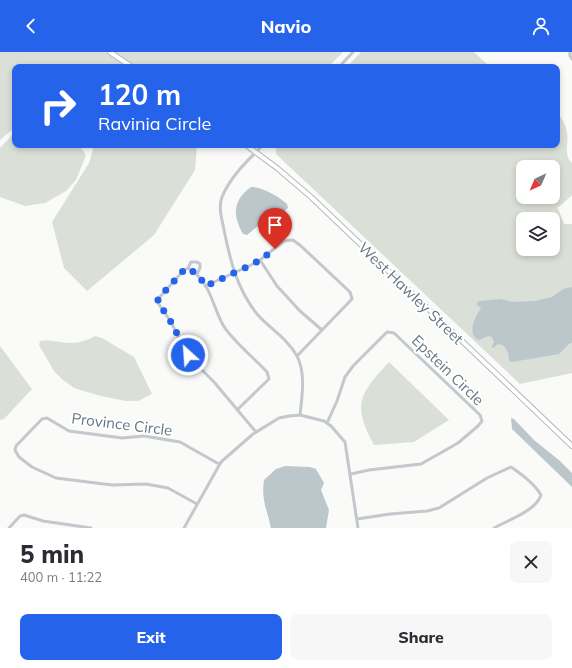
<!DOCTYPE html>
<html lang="en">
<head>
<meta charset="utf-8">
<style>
	:root { --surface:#fff; --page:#f7f7f7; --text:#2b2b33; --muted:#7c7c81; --accent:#2563eb }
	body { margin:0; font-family:Mulish,sans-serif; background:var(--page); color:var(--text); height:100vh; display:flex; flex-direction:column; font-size:15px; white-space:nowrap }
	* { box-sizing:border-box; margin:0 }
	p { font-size:13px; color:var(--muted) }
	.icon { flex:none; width:22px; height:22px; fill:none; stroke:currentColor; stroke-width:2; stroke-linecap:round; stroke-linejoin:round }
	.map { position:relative; height:476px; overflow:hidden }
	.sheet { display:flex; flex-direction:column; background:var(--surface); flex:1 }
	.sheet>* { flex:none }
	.banner { position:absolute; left:12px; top:12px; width:548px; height:84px; border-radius:8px; box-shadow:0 2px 6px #0003; background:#2563eb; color:#fff; overflow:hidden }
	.needle { width:26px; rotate:224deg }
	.fabs { position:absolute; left:516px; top:108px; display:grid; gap:8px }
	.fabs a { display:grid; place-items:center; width:44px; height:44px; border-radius:8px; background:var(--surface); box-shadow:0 2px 6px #0003; font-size:20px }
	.pin { position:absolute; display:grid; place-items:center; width:34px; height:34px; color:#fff; margin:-41px -17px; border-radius:50% 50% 50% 0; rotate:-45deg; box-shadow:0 0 4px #0007 }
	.pin .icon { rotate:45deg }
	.me { position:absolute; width:44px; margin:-22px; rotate:334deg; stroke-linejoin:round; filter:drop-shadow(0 0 3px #0008) }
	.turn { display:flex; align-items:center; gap:14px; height:84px; padding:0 20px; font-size:18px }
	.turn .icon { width:52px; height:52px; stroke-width:2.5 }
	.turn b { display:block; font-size:28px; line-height:34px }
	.round { display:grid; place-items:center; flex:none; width:42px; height:42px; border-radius:8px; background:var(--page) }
	.headline { display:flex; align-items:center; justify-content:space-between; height:68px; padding:0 20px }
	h1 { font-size:24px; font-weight:800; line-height:30px }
	.button { display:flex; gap:8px; margin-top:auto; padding:8px 20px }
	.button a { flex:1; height:46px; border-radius:8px; background:var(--accent); color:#fff; font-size:16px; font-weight:800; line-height:46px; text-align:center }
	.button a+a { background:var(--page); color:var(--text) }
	header { display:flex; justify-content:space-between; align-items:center; height:52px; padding:0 20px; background:var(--accent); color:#fff; font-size:18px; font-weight:800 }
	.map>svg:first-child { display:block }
	.green { fill:#dadfd7; fill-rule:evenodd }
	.water { fill:#bbc7cb }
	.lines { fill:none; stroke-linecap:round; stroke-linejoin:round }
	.secondary-casing { stroke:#b3babf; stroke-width:6 }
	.street { stroke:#c3c8cc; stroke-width:3 }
	.secondary { stroke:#fff; stroke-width:4 }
	.route { stroke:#2563eb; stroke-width:7; stroke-dasharray:0 12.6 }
	.labels { text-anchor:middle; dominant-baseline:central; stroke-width:4; stroke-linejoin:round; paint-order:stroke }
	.street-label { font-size:15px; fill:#657683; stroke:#fff }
</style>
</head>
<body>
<header><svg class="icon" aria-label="back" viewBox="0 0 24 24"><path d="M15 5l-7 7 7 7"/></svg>Navio<svg class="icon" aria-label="person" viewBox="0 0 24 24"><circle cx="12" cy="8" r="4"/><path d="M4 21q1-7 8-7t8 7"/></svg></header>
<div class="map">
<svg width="572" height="476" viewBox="0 0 572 476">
	<rect width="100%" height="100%" fill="#fafaf8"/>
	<!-- green -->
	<path class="green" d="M0 0H343L328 15H15V75L0 88Z
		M361 0H474L490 15H347Z
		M557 59C561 66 566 72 567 80 569 90 563 104 572 111V143L559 155 557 154 564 172H572V321L520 332 276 102V93H557ZM523 115H553V145H523ZM523 167H553V197H523Z
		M15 80V93H79L86 103 76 128 66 139 45 151 25 154 0 145V96Z
		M91 93H197L195 118 154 183 87 239 64 216 52 170 89 111 94 94Z
		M95 284 102 286 134 305 152 342 138 349H126L101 344 74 336 63 328 54 319 39 293 40 289C46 287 53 289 60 290 73 292 83 291 95 284Z
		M0 294 32 337 4 367 0 368Z
		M389 310 449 368 414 390 374 393C352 353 359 342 389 310Z"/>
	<!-- water -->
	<path class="water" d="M251 135C263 135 278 144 287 152L288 156 284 159 271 163 247 183 243 182C232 163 233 148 251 135Z
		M572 235V291H570L559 302 512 310 509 309C509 302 507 293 498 292L493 296 492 295 494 290 492 285 488 284 479 288C477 287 475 286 474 284 469 276 477 262 481 256L476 252 479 249 501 247 513 250 535 249 552 245 563 237Z
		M511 366 514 367 534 388 560 409 572 421V435L512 377Z
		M285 414 310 415 316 417 324 431 321 438 329 458 326 476H271C267 457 261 448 264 428L276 417Z"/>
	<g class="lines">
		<defs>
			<path id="secondary" d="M110 0 132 15
				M246 93 277 116 311 145 572 394"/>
		</defs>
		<!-- secondary casing -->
		<use href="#secondary" class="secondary-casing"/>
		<!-- street -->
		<path class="street" d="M570 0V4L572 7
			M339 15 353 0
			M263 93C248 108 230 125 222 145 218 156 222 167 224 178 230 208 237 237 257 262 269 276 288 287 297 304 306 322 302 344 300 363
			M260 208 277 234 300 259 322 278
			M188 216 191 210H197L200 212V216L197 222
			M205 234 249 214 260 208 284 189 293 188 301 194 350 240 352 247 297 304
			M237 358 269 327 267 320C255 307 231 287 223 273 211 251 211 230 188 216L184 218 158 247V251L171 270 187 303 214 330 256 380
			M327 371 337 349 345 325 353 314 387 280 394 281 480 363 482 369 478 374 458 391 421 412 369 418 351 422
			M197 452 168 436 146 432 112 433 56 426 32 415 19 405 15 398 16 394 42 367 47 366 69 379 122 386 144 384 180 390 219 412
			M357 467 390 462 427 459 439 456 487 426 511 415C521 422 534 431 541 443 536 459 508 468 494 476
			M9 476 20 464 24 463 43 469 91 476
			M184 476 221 410 253 382 279 366 289 364 300 363 324 369 331 374 345 390 358 476"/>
		<!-- secondary -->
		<use href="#secondary" class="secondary"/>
	</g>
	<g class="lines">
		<!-- route -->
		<path class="route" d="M188 303 171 270 158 250V247L184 218 188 216 198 223 206 234 249 214 260 208 275 197"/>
	</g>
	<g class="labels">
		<!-- street labels -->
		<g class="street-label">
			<text transform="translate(411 241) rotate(44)">West Hawley Street</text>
			<text transform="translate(448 318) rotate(44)">Epstein Circle</text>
			<text transform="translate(122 372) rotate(7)">Province Circle</text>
		</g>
	</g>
</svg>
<div class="fabs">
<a><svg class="needle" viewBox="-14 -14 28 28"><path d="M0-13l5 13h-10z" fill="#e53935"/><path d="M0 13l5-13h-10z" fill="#7c7c81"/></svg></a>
<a><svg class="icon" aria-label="layers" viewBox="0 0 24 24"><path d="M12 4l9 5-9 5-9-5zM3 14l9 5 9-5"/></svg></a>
</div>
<div class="pin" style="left:275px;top:197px;background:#d93025"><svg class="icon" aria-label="arrive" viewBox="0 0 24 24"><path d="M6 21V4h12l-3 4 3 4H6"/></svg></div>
<svg class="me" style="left:188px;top:303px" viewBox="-20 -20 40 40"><circle r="17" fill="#2563eb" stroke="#fff" stroke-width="3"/><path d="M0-11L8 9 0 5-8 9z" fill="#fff"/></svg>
<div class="banner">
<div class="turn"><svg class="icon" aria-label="right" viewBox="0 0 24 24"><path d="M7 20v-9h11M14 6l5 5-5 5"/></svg><div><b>120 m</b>Ravinia Circle</div></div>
</div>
</div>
<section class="sheet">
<div class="headline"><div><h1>5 min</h1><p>400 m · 11:22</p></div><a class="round"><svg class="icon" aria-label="close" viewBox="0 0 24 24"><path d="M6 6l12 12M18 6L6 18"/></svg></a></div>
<div class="button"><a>Exit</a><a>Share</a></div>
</section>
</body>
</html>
